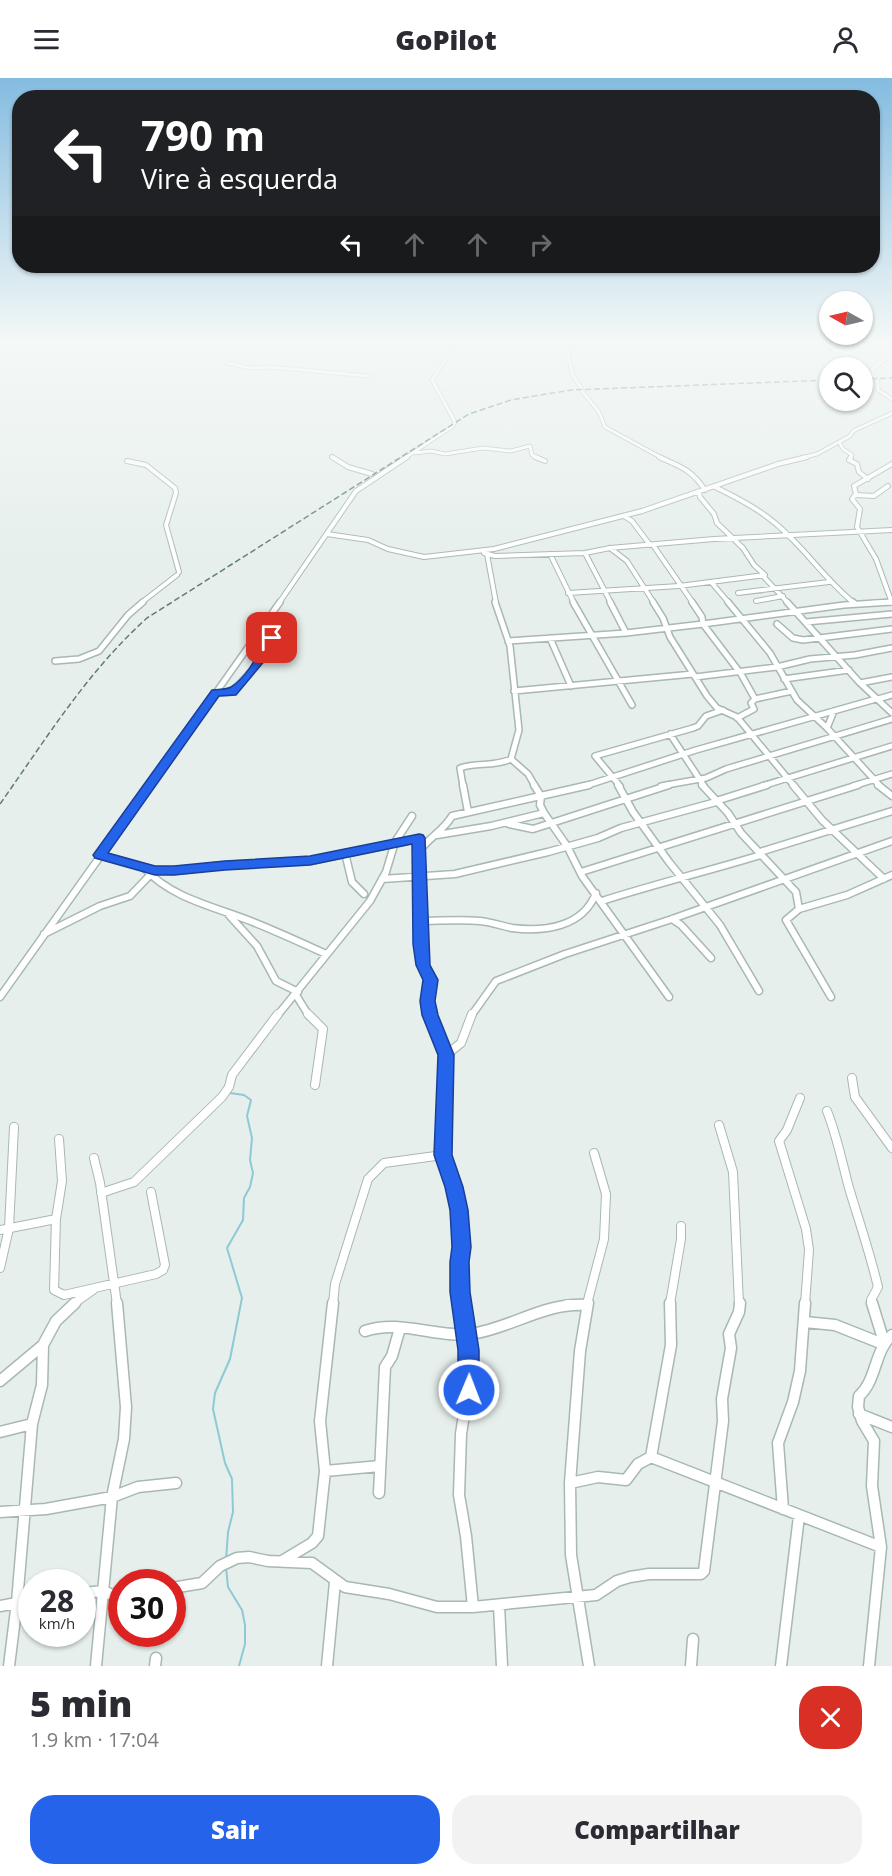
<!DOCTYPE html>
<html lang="pt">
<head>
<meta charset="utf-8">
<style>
	:root { --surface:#fff; --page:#f2f2f3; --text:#2b2b33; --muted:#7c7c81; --accent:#2563eb }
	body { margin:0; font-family:"Open Sans",sans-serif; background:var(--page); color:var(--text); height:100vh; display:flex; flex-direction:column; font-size:22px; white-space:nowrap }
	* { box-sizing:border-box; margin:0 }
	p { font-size:20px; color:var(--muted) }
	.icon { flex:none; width:33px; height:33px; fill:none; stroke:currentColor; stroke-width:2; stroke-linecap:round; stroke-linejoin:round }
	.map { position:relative; height:1588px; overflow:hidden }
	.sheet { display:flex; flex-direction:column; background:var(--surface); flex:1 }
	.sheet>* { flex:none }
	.hud { position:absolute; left:12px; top:12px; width:868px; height:183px; border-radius:24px; box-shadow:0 2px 4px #0004; background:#202124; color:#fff; overflow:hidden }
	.needle { width:39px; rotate:278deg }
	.controls { position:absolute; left:819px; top:213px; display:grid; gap:12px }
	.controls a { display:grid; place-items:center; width:54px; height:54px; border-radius:50%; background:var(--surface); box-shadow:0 2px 4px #0004; font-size:30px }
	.speed { position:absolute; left:18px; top:1491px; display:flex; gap:12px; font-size:30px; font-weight:700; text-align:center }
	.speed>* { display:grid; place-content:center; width:78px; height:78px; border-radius:50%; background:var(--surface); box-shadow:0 2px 4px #0004; line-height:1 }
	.speed small { font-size:15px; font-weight:400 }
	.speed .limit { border:9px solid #d22; background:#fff; color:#111 }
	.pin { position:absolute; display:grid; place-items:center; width:51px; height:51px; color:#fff; margin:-26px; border-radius:12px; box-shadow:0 3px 9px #0006 }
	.me { position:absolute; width:66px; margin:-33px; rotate:1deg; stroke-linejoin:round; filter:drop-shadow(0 0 4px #0008) }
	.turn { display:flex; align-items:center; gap:21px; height:126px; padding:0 30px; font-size:27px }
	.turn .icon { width:78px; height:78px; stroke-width:2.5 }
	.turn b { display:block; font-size:42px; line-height:51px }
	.lanes { display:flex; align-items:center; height:57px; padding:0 30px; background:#0003; justify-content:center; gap:30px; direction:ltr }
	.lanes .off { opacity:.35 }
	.round { display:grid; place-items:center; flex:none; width:63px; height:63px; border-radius:24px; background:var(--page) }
	.headline { display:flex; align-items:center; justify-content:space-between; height:102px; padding:0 30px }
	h1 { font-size:36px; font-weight:800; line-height:45px }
	.primary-button { display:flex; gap:12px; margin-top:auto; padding:12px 30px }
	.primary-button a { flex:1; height:69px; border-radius:24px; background:var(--accent); color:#fff; font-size:24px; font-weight:800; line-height:69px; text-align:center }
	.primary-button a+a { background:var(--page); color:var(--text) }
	header { display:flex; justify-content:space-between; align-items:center; height:78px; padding:0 30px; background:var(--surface); font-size:27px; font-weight:800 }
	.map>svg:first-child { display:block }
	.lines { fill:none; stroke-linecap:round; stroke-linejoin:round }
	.stream { stroke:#8ec9d4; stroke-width:2 }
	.minor-far5-casing { stroke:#a8b8b2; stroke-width:4.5 }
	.minor-far4-casing { stroke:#a8b8b2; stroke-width:6 }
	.minor-far3-casing { stroke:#a8b8b2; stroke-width:8 }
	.minor-far2-casing { stroke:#a8b8b2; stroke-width:9 }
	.minor-far1-casing { stroke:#a8b8b2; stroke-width:10 }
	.minor-casing { stroke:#a8b8b2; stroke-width:13 }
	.minor-far5 { stroke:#fff; stroke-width:3 }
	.minor-far4 { stroke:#fff; stroke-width:4 }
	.minor-far3 { stroke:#fff; stroke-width:5 }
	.minor-far2 { stroke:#fff; stroke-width:6 }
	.minor-far1 { stroke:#fff; stroke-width:8 }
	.minor { stroke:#fff; stroke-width:10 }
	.rail { stroke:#5f7d75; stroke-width:1.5; stroke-dasharray:6 3; stroke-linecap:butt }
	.route { fill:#2563eb; stroke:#184099; stroke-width:1.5 }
</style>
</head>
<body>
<header><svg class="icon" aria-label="menu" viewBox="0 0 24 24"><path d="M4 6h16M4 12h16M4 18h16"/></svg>GoPilot<svg class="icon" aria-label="person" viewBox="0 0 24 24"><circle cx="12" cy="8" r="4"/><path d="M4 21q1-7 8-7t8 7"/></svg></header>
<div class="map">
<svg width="892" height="1588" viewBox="0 0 892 1588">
	<rect width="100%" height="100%" fill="#e6efeb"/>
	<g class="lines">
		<!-- stream -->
		<path class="stream" d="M226 1482 228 1454 233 1434 232 1401 225 1385 213 1331 215 1315 230 1281 242 1220 227 1170 243 1142 244 1120 250 1109 253 1095 250 1082 252 1060 247 1038 251 1022 244 1017 230 1015
			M226 1489 228 1509 242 1532 245 1547V1566L239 1588"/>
		<defs>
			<path id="minor-far5" d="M565 264 573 298 581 310
				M825 264 835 273H844L855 290
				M892 276 871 292 878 305V312L892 321
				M228 285 249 290 269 289 369 298
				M862 294 873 299
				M581 312 599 334 605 349 662 380
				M839 364 843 371 852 377 850 380
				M415 375 431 373 445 376 483 370 511 373 530 368 532 377 539 380
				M405 380 453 348 455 344 432 302 457 264
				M801 380 817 376 850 358 853 353 892 335"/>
			<path id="minor-far4" d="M332 379 348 389 372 396
				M535 379 545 383
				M659 379C681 389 691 391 705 412
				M851 379 849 382 857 386 859 394 868 401
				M127 383 146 387 175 410 176 415 166 447 179 494
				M892 386 854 408 856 416 852 421 860 431 857 449 876 481 892 525
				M715 409C742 422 768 436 789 458 812 480 829 505 854 525
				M699 414 700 419 714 436 717 445 743 470 754 487 765 497
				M856 417 874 418 888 408
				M624 438 632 443 650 467
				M327 456 368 462 388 471 424 479 494 471 642 433 778 386 807 379
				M653 467 693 525
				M610 470 627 483 654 525
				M484 475 495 478 585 475 610 470 714 461 892 452
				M585 475 611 525
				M487 476 496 525
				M550 476 574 525
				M763 498 788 525
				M711 504 729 525
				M568 515 679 508 765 497
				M738 515 829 504
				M756 523 783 518
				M141 525 177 497
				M279 525 356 413 407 379
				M868 525 892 524"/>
			<path id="minor-far3" d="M495 524 510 568 519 652 511 681 528 696 535 708
				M573 524 632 627
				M610 524 626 555
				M653 524 663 540 670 559 707 618 717 630 737 639 794 708
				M728 524 770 575 797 622 827 650
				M787 524 860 605 892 635
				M853 524 855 526
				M806 544 892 536
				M703 546 844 527 892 524
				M703 546 741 596 755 621
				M777 546 793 560 803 562 892 551
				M550 560 571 608
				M508 563 626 555 703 546 702 539 692 524
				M55 583 79 581 99 573 128 537 143 524
				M695 599 777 589 810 581 855 577 892 570
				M784 601 849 592
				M860 605 892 599
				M514 613 693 596
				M216 615 232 614 256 588 272 560 256 559
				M878 621 892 617
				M834 633 827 650 880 708
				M737 640 754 631 751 625 755 621 792 613
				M670 656 704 708
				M150 708 280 524
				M463 708 460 690C477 684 494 689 511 681
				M585 708 696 672 876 621
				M620 708 595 678 693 650 698 648 706 638 723 632
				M661 708 706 700 726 691 892 641
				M762 708 892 668
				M853 708 892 696"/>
			<path id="minor-far2" d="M463 707 468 734
				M534 707 541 718 540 727 544 735 567 768 582 798 669 919
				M618 707 633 734 669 784 720 847 759 913
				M702 707 728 735 741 755 796 814 799 831 786 842 831 919
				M793 707 822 742 884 801
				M878 707 892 718
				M716 723 767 707
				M509 746 533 751 669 707
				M437 757 491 748 544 735
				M419 760 421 866 423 887 431 902 427 923 430 938
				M420 772C430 759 444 752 452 738L589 707
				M760 774 892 733
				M345 775 352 804 364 816
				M100 777 155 792 174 793 225 787 310 783 421 760
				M145 791C173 821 216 829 253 844 278 854 302 865 326 876
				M581 794 858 707
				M382 801 455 796 548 774 598 760 621 750 716 724
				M602 823C655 806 708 793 761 777
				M799 831 847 817 892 797
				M228 836 257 868 276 903 298 914
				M672 841 681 847 711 880
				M419 843C439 843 460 841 480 843 491 844 502 848 512 850 545 854 583 849 596 815
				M44 856 100 828 130 818 151 796
				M296 917 309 938
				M0 919 151 707
				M277 938 370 823 386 794 395 764 412 738
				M471 938 496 903 565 876 672 841 892 763"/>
			<path id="minor-far1" d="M308 936 323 951 315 1007
				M430 936 446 977 443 1077 454 1109 461 1157V1226
				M446 977 461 965 472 936
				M852 1000 855 1019 892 1070
				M800 1020 787 1052 779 1063 806 1151 809 1172 805 1226
				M827 1033C837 1058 842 1084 849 1110 859 1143 870 1175 878 1209L871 1222 872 1226
				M719 1047 733 1094 739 1226
				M59 1061 62 1103 56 1141 54 1212 64 1217 156 1196 163 1192 165 1187 151 1114
				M94 1080 100 1105 117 1226
				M101 1115 134 1104 222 1019 229 1009 232 997 278 936
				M0 1152 56 1141
				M0 1190 9 1150 14 1049
				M73 1226 93 1212
				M333 1226 335 1206 368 1101 384 1085 443 1077
				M567 1226H577
				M587 1226 604 1161 606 1116 594 1075
				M670 1226 681 1161V1148"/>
			<path id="minor" d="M461 1225 470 1298 461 1356 459 1417 466 1458 473 1529
				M588 1225 580 1273 570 1405 571 1477 589 1588
				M872 1225 884 1264
				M805 1244 835 1247 883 1266
				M365 1253C400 1241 436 1260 471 1256 512 1250 544 1224 587 1227
				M0 1303 43 1267 56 1243 75 1225
				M859 1336 892 1349
				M0 1354 32 1346 42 1307 43 1267
				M651 1379 671 1267 670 1225
				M325 1393 380 1388
				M570 1405 598 1399 626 1402 638 1386 651 1379 881 1469
				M379 1415 385 1289 392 1278 400 1250
				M783 1431 778 1365 793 1324 800 1293 805 1225
				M0 1434 46 1431 112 1419 138 1409 176 1405
				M282 1483 312 1465 318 1458 325 1393 320 1343 333 1225
				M172 1510 202 1505 220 1488 237 1480 249 1479 268 1483 312 1485 345 1509 389 1516 437 1529H473L596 1517 617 1503 630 1499 649 1496H701L704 1493 723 1343 722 1321 731 1270 729 1256 739 1234 740 1225
				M82 1515 104 1513 112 1517H122
				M499 1527 502 1588
				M0 1528 32 1522
				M9 1588 17 1524 32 1346
				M96 1588 112 1419 124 1361 126 1329 117 1225
				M155 1588 156 1580
				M327 1588 335 1504
				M691 1588 693 1561
				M781 1588 799 1438
				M869 1588 881 1469 872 1408 874 1363 862 1343 858 1329 859 1318C877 1302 874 1273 892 1257"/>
		</defs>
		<!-- minor-far5 casing -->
		<use href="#minor-far5" class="minor-far5-casing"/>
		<!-- minor-far4 casing -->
		<use href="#minor-far4" class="minor-far4-casing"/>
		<!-- minor-far3 casing -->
		<use href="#minor-far3" class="minor-far3-casing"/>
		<!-- minor-far2 casing -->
		<use href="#minor-far2" class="minor-far2-casing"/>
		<!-- minor-far1 casing -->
		<use href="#minor-far1" class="minor-far1-casing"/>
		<!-- minor casing -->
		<use href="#minor" class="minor-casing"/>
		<!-- minor-far5 -->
		<use href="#minor-far5" class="minor-far5"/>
		<!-- minor-far4 -->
		<use href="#minor-far4" class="minor-far4"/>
		<!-- minor-far3 -->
		<use href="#minor-far3" class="minor-far3"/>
		<!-- minor-far2 -->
		<use href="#minor-far2" class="minor-far2"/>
		<!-- minor-far1 -->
		<use href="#minor-far1" class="minor-far1"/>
		<!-- minor -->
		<use href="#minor" class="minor"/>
		<!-- rail -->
		<path class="rail" d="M862 301 892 300
			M0 726C46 661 87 594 147 540L469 336 511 322 571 312 830 302"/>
	</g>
	<!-- sky -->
	<linearGradient id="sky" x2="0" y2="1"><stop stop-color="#84bce0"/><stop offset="0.54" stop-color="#f4f8f6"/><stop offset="1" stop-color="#f4f8f6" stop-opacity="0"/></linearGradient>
	<rect width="892" height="486" fill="url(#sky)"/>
	<!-- route -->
	<path class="route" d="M272 557 277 560 266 581 236 617 219 618 108 775 155 788H174L225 783 310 778 419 756 423 757 425 760 430 887 438 902 435 923 438 937 454 977 452 1077 463 1109 468 1132 471 1169 469 1184 470 1214 479 1272V1312L476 1319 469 1322 461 1319 458 1312V1272L450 1214V1184L452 1169 450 1132 445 1109 434 1077 438 977 422 937 420 923 423 902 416 887 413 866 412 766 310 787 225 792 174 797H155L95 780 93 777 212 612C218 611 226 612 231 609 248 599 259 574 268 558Z"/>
</svg>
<div class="controls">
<a><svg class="needle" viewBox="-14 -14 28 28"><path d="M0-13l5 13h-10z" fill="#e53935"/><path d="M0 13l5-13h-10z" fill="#7c7c81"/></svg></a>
<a><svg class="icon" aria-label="search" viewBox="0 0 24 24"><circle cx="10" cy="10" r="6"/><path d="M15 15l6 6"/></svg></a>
</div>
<div class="speed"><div>28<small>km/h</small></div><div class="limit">30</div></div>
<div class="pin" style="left:272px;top:560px;background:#d93025"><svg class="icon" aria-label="arrive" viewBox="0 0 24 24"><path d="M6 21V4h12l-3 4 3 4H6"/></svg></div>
<svg class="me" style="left:469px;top:1312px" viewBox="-20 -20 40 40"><circle r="17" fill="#2563eb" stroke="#fff" stroke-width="3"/><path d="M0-11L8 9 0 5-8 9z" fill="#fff"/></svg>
<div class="hud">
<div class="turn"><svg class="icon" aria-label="left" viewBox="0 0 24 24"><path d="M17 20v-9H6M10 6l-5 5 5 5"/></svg><div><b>790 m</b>Vire à esquerda</div></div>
<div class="lanes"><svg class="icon" aria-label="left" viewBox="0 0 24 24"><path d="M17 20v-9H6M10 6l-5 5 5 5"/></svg><svg class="icon off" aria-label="ahead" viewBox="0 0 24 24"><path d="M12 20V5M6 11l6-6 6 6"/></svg><svg class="icon off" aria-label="ahead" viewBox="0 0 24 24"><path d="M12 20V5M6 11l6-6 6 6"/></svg><svg class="icon off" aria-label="right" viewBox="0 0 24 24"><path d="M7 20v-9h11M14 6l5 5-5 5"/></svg></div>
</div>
</div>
<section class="sheet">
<div class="headline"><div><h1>5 min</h1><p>1.9 km · 17:04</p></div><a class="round" style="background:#d93025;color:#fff"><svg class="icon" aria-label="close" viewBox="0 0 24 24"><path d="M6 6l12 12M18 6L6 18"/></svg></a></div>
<div class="primary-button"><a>Sair</a><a>Compartilhar</a></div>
</section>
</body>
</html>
